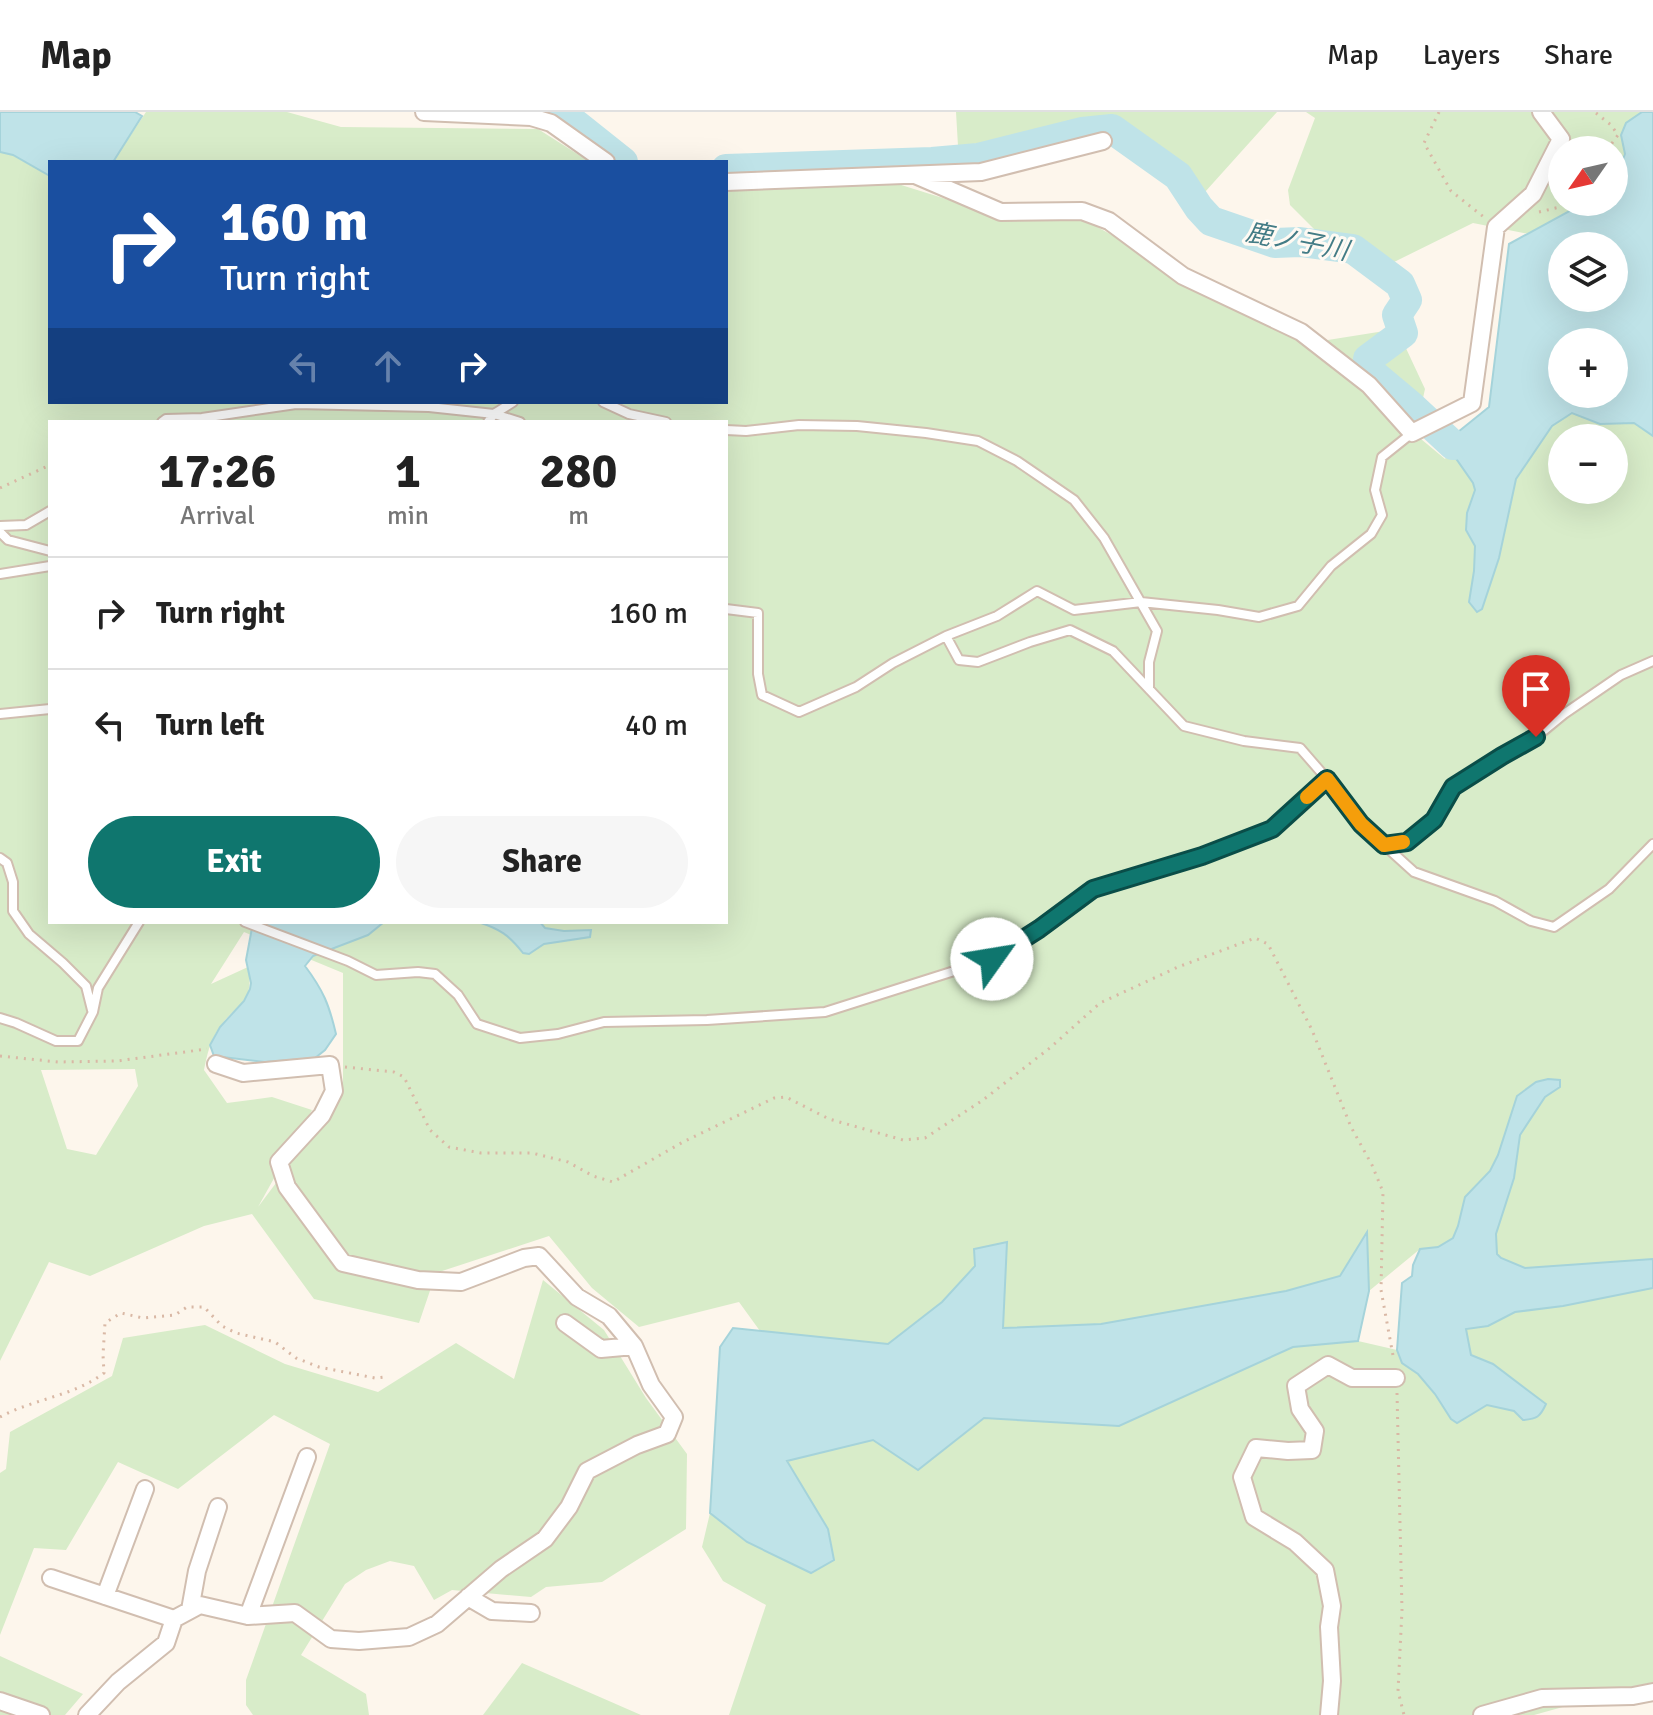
<!DOCTYPE html>
<html lang="en">
<head>
<meta charset="utf-8">
<style>
	:root { --surface:#fff; --page:#f6f6f6; --text:#222; --muted:#767676; --line:#e0e0e0; --accent:#0f766e }
	body { margin:0; font-family:Signika,"Noto Sans JP",sans-serif; background:var(--page); color:var(--text); height:100vh; display:flex; flex-direction:column; font-size:30px; white-space:nowrap }
	* { box-sizing:border-box; margin:0 }
	p { font-size:26px; color:var(--muted) }
	.icon { flex:none; width:44px; height:44px; fill:none; stroke:currentColor; stroke-width:2; stroke-linecap:round; stroke-linejoin:round }
	.map { position:relative; flex:1; overflow:hidden }
	.drawer { position:absolute; left:48px; top:308px; width:680px; height:504px; display:flex; flex-direction:column; background:var(--surface); border-radius:0px; box-shadow:0 8px 32px #0002 }
	.drawer>* { flex:none }
	.guide { position:absolute; left:48px; top:48px; width:680px; height:244px; border-radius:0px; box-shadow:0 8px 32px #0002; background:#1a4fa0; color:#fff; overflow:hidden }
	.needle { width:52px; rotate:236deg }
	.controls { position:absolute; left:1548px; top:24px; display:grid; gap:16px }
	.controls a { display:grid; place-items:center; width:80px; height:80px; border-radius:50%; background:var(--surface); box-shadow:0 8px 32px #0002; font-size:40px }
	.pin { position:absolute; display:grid; place-items:center; width:68px; height:68px; color:#fff; margin:-82px -34px; border-radius:50% 50% 50% 0; rotate:-45deg; box-shadow:0 0 8px #0007 }
	.pin .icon { rotate:45deg }
	.me { position:absolute; width:88px; margin:-44px; rotate:58deg; stroke-linejoin:round; filter:drop-shadow(0 0 6px #0008) }
	.turn { display:flex; align-items:center; gap:28px; height:168px; padding:0 40px; font-size:36px }
	.turn .icon { width:104px; height:104px; stroke-width:2.5 }
	.turn b { display:block; font-size:56px; line-height:68px }
	.lanes { display:flex; align-items:center; height:76px; padding:0 40px; background:#0003; justify-content:center; gap:40px; direction:ltr }
	.lanes .off { opacity:.35 }
	.eta { display:flex; justify-content:space-evenly; align-items:center; height:136px; text-align:center }
	.eta b { font-size:48px; font-weight:800; line-height:56px }
	.action { display:flex; gap:16px; margin-top:auto; padding:16px 40px }
	.action a { flex:1; height:92px; border-radius:48px; background:var(--accent); color:#fff; font-size:32px; font-weight:800; line-height:92px; text-align:center }
	.action a+a { background:var(--page); color:var(--text) }
	ul { padding:0; list-style:none }
	li { display:flex; align-items:center; gap:24px; height:112px; padding:0 40px; border-top:2px solid var(--line) }
	li div { flex:1 }
	li b { display:block; font-size:30px }
	li em { font-style:normal }
	header { display:flex; align-items:center; gap:48px; box-sizing:border-box; height:112px; padding:0 40px; background:var(--surface); border-bottom:2px solid var(--line) }
	header strong { font-size:38px }
	nav { display:flex; gap:44px; margin-inline-start:auto; font-size:28px }
	.map>svg:first-child { display:block }
	.green { fill:#d8ecc9; fill-rule:evenodd }
	.water { fill:#bfe3e8; stroke:#a5d3da; stroke-width:2; fill-rule:evenodd }
	.lines { fill:none; stroke-linecap:round; stroke-linejoin:round }
	.river { stroke:#bfe3e8; stroke-width:30 }
	.service-casing { stroke:#d1beb0; stroke-width:12 }
	.minor-casing { stroke:#d1beb0; stroke-width:20 }
	.path { stroke:#d9b8a5; stroke-width:3; stroke-dasharray:2 6; stroke-linecap:butt }
	.service { stroke:#fff; stroke-width:8 }
	.minor { stroke:#fff; stroke-width:16 }
	.route-casing { stroke:#0a4d48; stroke-width:20 }
	.route { stroke:#0f766e; stroke-width:14 }
	.slow { stroke:#f59e0b; stroke-width:14 }
	.labels { text-anchor:middle; dominant-baseline:central; stroke-width:6; stroke-linejoin:round; paint-order:stroke }
	.water-label { font-size:26px; font-style:italic; fill:#437c86; stroke:#fffaf3 }
</style>
</head>
<body>
<header>
<strong>Map</strong>
<nav><a>Map</a><a>Layers</a><a>Share</a></nav>
</header>
<div class="map">
<svg width="1653" height="1603" viewBox="0 0 1653 1603">
	<rect width="100%" height="100%" fill="#fdf6ec"/>
	<!-- green -->
	<path class="green" d="M146 0H287L341 15 538 17 590 50H113Z
		M956 0H1277L1196 90 1100 15 958 34Z
		M1306 0H1642L1626 11 1621 23 1625 41 1623 47 1614 56V38H1562V90H1586L1583 93 1529 122 1473 111 1388 153 1318 121 1290 93 1288 78 1315 6Z
		M0 40 12 43 50 64V290H726V77L898 72 1010 107 1079 105 1309 231 1397 217 1425 277 1415 322 1445 347 1450 338 1473 371 1475 377 1467 401 1466 418 1475 434 1474 459 1499 446 1516 367 1552 314 1572 301 1600 312 1634 311 1653 324V1147L1525 1156 1501 1146 1497 1142 1495 1122 1514 1066 1520 1023 1545 985 1548 967 1498 1043 1490 1059 1465 1085 1458 1114 1453 1126 1438 1135 1420 1137 1369 1179 1366 1122 1340 1164 1286 1179 1101 1212 1002 1216 1007 1131 975 1154 942 1190 888 1232 760 1219 739 1190 639 1215 592 1176 549 1124 436 1161 419 1211 314 1187 252 1102 204 1114 90 1164 49 1150 0 1249ZM50 310H726V810H50ZM1562 326H1614V378H1562ZM244 820 343 861V969L324 1007 258 1095 312 998 272 985 227 991 204 958C207 943 210 929 219 916 237 890 255 892 248 855L211 872ZM135 957 138 974 96 1043 67 1037 41 958Z
		M543 1168 604 1218 646 1286 687 1342 686 1417 602 1470 546 1475 531 1485 452 1478 434 1488 414 1454 390 1449 366 1458 345 1472 301 1543 366 1582 369 1603H253L246 1593V1568L330 1332 274 1303 178 1377 118 1350 66 1438 34 1436 0 1523V1361L6 1357 10 1320 112 1264 123 1226 205 1213 285 1252 378 1280 456 1231 514 1267Z
		M1653 1176V1570L1534 1603H729L766 1493 723 1469 702 1435 710 1401 747 1430 828 1417 787 1349 873 1328 918 1358 983 1306 1119 1314 1293 1235 1358 1229 1397 1238 1402 1251 1418 1262 1435 1282 1514 1299 1493 1252 1471 1243 1466 1217 1488 1214 1515 1200 1563 1194Z
		M0 1544 83 1582 65 1603H0Z
		M522 1551 641 1603H483Z"/>
	<!-- water -->
	<path class="water" d="M0 0H135L142 4 113 50H50V64L13 43 0 40Z
		M1642 0H1653V324L1634 311 1600 312 1572 301 1552 314 1516 367 1499 446 1482 497 1477 500 1469 490 1474 459 1475 434 1466 418 1467 401 1475 378 1473 371 1450 338 1445 333H1439L1421 310 1428 297 1458 320 1489 295 1509 132 1586 90H1614V56L1623 47 1625 42 1621 23 1626 11ZM1562 134H1614V186H1562ZM1562 230H1614V282H1562Z
		M256 810H384L368 823 313 844 305 854C323 878 329 892 336 922L325 938 315 946 265 950 214 944 210 933 220 915 244 889 250 877 251 871 246 848 252 816Z
		M478 810H540L545 816 564 819 591 818 590 825 544 832 529 842 523 841C509 823 500 817 478 810Z
		M1548 967 1560 968V975L1545 985 1520 1023 1514 1066 1496 1122 1497 1142 1501 1146 1525 1156 1653 1147V1176L1563 1194 1515 1200 1488 1214 1466 1217 1471 1243 1493 1252 1546 1292C1540 1305 1537 1307 1523 1308L1514 1299 1487 1293 1457 1311 1451 1307 1435 1282 1418 1262 1402 1251 1397 1238 1402 1171 1412 1164 1413 1153 1420 1137 1438 1135 1453 1126 1458 1114 1465 1085 1490 1059 1498 1043 1517 984 1536 970Z
		M1367 1120 1369 1179 1358 1229 1293 1235 1119 1314 984 1306 918 1358 873 1328 787 1349 828 1417 834 1448 811 1461 747 1430 710 1401 720 1235 733 1216 888 1232 942 1190 975 1154 974 1137 1007 1130 1003 1216 1101 1212 1286 1179 1340 1164Z"/>
	<g class="lines">
		<!-- river -->
		<path class="river" d="M557 0 564 3 623 50
			M726 57 932 50 978 46 1082 20 1112 17 1178 64 1199 96 1211 109 1275 131 1300 130 1353 137 1400 172 1407 188 1397 203 1403 221 1368 247 1367 257 1410 293 1453 333"/>
		<defs>
			<path id="service" d="M603 290 629 302 666 310
				M162 310 166 307 202 306 296 292 429 295 494 302 520 310
				M488 310 494 302 513 290
				M726 318 746 319 799 313 857 314 926 321 978 329 1017 349 1074 388 1104 426 1157 519 1149 550V577
				M0 414 26 413 50 399
				M0 420 8 428 50 439
				M0 462 50 454
				M726 497 758 501V562L762 583 799 600 856 575 893 551 946 524 959 548 978 550 1030 530 1070 518 1113 539 1184 614 1244 629 1300 636 1327 667
				M946 524 997 504 1037 479 1074 498 1141 490 1218 498 1259 505 1298 494 1331 454 1371 422 1382 403 1375 378 1382 345 1412 321
				M0 602 50 597
				M1384 733 1407 730 1434 708 1453 675 1502 644 1536 625 1564 602 1621 563 1653 549
				M0 746 7 751 13 770V799L29 822 63 851 86 874 92 898
				M245 810 348 849 376 863 418 860 435 862 458 883 477 912 520 926 558 922 604 910 707 908 825 900 992 847 1039 817 1093 777 1202 744 1272 717 1327 667 1361 712 1414 760 1495 789 1531 809 1554 815 1609 777 1653 732
				M0 906 16 911 56 929H78L93 900 98 876 139 810"/>
			<path id="minor" d="M424 0 531 5 551 11 606 50
				M915 63 1001 100 1082 99 1109 109 1183 164 1301 220 1369 273 1412 321 1472 291 1496 115 1533 82 1561 27 1541 0
				M726 70 981 60 1103 29
				M565 1211 601 1237 634 1234
				M51 1466 174 1507
				M105 1484 145 1377
				M468 1485 492 1499 531 1501
				M190 1498 197 1459 218 1395
				M248 1504 307 1345
				M0 1589 41 1603
				M87 1603 118 1570 166 1531 174 1507 200 1493 248 1504 295 1501 331 1527 359 1529 409 1525 437 1512 501 1457 545 1427 569 1395 587 1359 637 1333 667 1322 674 1305 651 1273 634 1234 609 1204 577 1185 539 1144 524 1146 461 1170 418 1168 343 1151 287 1075 279 1050 322 1003 334 979 330 953 243 961 216 952
				M1329 1603 1332 1569 1329 1515 1332 1494 1325 1458 1295 1430 1254 1405 1242 1365 1256 1336 1288 1339 1312 1338 1315 1319 1300 1297 1296 1274 1328 1253 1352 1266H1396
				M1482 1603 1542 1586 1633 1584 1653 1580"/>
		</defs>
		<!-- service casing -->
		<use href="#service" class="service-casing"/>
		<!-- minor casing -->
		<use href="#minor" class="minor-casing"/>
		<!-- path -->
		<path class="path" d="M1439 0 1424 31 1451 79 1485 106
			M1596 1 1611 13 1618 23 1607 38
			M1539 100 1560 95 1562 90
			M0 376 50 353
			M0 944 58 950 117 949 207 937
			M345 955 394 960 404 965 430 1018 449 1035 481 1041H532L568 1050 593 1064 613 1070 683 1030 774 986 786 985 829 1007 903 1028 925 1026 983 988 1051 935 1100 891 1178 855 1255 826 1268 832 1312 918 1351 1015 1372 1053 1383 1080 1381 1178 1394 1249
			M1397 1281 1402 1498 1398 1579 1404 1603
			M0 1305C33 1287 74 1284 104 1261L103 1243 105 1211 121 1201 143 1206 175 1203 187 1195H204L222 1214 236 1221 275 1230 296 1246 319 1255 375 1266 384 1265"/>
		<!-- service -->
		<use href="#service" class="service"/>
		<!-- minor -->
		<use href="#minor" class="minor"/>
	</g>
	<g class="lines">
		<defs>
			<path id="route" d="M992 847 1039 817 1093 777 1202 744 1272 717 1327 667 1361 712 1384 733 1407 730 1434 708 1453 675 1502 644 1536 625"/>
		</defs>
		<!-- route casing -->
		<use href="#route" class="route-casing"/>
		<!-- route -->
		<use href="#route" class="route"/>
		<!-- slow -->
		<path class="slow" d="M1307 685 1327 667 1361 712 1384 733 1403 730"/>
	</g>
	<g class="labels">
		<!-- water labels -->
		<g class="water-label">
			<text transform="translate(1297 130) rotate(11)">鹿ノ子川</text>
		</g>
	</g>
</svg>
<div class="controls">
<a><svg class="needle" viewBox="-14 -14 28 28"><path d="M0-13l5 13h-10z" fill="#e53935"/><path d="M0 13l5-13h-10z" fill="#767676"/></svg></a>
<a><svg class="icon" aria-label="layers" viewBox="0 0 24 24"><path d="M12 4l9 5-9 5-9-5zM3 14l9 5 9-5"/></svg></a>
<a>+</a>
<a>−</a>
</div>
<div class="pin" style="left:1536px;top:625px;background:#d93025"><svg class="icon" aria-label="arrive" viewBox="0 0 24 24"><path d="M6 21V4h12l-3 4 3 4H6"/></svg></div>
<svg class="me" style="left:992px;top:847px" viewBox="-20 -20 40 40"><circle r="19" fill="#fff"/><path d="M0-13L10 11 0 6-10 11z" fill="#0f766e"/></svg>
<div class="guide">
<div class="turn"><svg class="icon" aria-label="right" viewBox="0 0 24 24"><path d="M7 20v-9h11M14 6l5 5-5 5"/></svg><div><b>160 m</b>Turn right</div></div>
<div class="lanes"><svg class="icon off" aria-label="left" viewBox="0 0 24 24"><path d="M17 20v-9H6M10 6l-5 5 5 5"/></svg><svg class="icon off" aria-label="ahead" viewBox="0 0 24 24"><path d="M12 20V5M6 11l6-6 6 6"/></svg><svg class="icon" aria-label="right" viewBox="0 0 24 24"><path d="M7 20v-9h11M14 6l5 5-5 5"/></svg></div>
</div>
<section class="drawer">
<div class="eta">
<div><b>17:26</b><p>Arrival</p></div>
<div><b>1</b><p>min</p></div>
<div><b>280</b><p>m</p></div>
</div>
<ul>
<li><svg class="icon" aria-label="right" viewBox="0 0 24 24"><path d="M7 20v-9h11M14 6l5 5-5 5"/></svg><div><b>Turn right</b></div><em>160 m</em></li>
<li><svg class="icon" aria-label="left" viewBox="0 0 24 24"><path d="M17 20v-9H6M10 6l-5 5 5 5"/></svg><div><b>Turn left</b></div><em>40 m</em></li>
</ul>
<div class="action"><a>Exit</a><a>Share</a></div>
</section>
</div>
</body>
</html>
